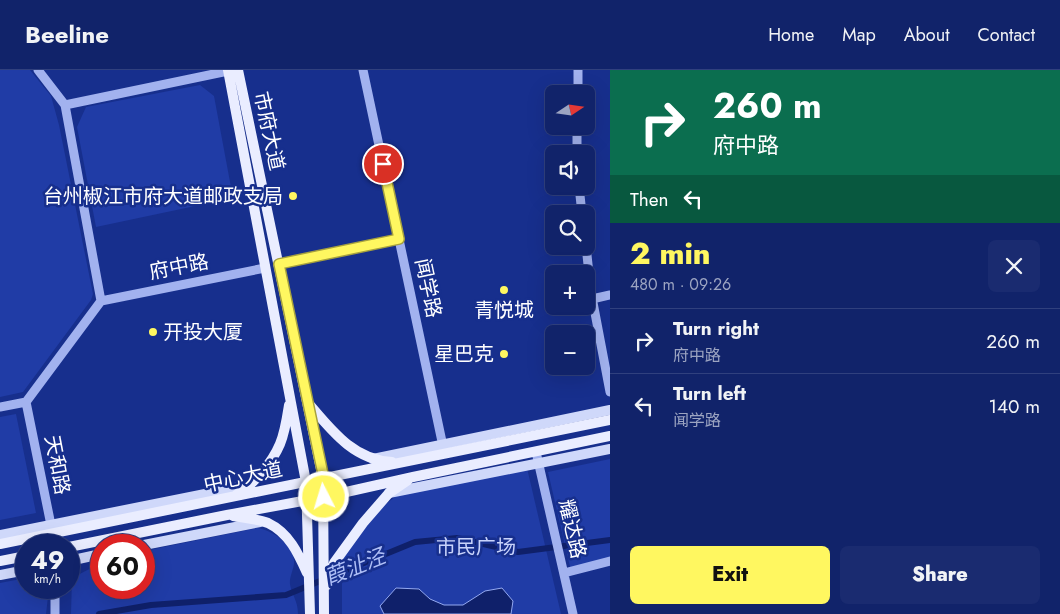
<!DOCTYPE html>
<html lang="en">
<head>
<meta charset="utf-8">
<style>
	:root { --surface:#11236a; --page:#1a2b70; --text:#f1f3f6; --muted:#9ca4c1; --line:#30407e; --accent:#fff760 }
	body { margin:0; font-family:Jost,"Noto Sans SC",sans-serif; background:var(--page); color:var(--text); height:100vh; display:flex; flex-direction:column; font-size:19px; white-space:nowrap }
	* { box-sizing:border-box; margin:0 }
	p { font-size:16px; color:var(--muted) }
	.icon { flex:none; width:28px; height:28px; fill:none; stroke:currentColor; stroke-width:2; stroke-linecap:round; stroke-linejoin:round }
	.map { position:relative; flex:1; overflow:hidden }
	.details { display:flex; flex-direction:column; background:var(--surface); width:450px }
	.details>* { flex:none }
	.hud { background:#0b6e4f; color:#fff; overflow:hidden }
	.needle { width:32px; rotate:77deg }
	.controls { position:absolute; left:545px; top:15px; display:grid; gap:10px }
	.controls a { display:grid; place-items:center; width:50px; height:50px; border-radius:8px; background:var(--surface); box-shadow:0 5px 20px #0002,0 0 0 1px var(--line); font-size:25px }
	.speed { position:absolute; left:15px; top:464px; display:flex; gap:10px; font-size:25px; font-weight:700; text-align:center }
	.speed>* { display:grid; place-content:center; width:65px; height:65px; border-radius:50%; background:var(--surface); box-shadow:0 5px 20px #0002,0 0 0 1px var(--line); line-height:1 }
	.speed small { font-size:12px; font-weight:400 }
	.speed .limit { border:8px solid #d22; background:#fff; color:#111 }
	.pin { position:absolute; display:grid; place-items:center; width:42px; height:42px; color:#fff; margin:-21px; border:2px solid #fff; border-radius:50%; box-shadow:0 1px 5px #0007 }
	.me { position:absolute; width:55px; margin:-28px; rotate:355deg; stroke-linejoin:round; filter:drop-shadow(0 0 4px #0008) }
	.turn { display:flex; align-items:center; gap:18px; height:105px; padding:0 20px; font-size:22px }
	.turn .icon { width:65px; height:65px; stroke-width:2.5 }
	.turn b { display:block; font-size:35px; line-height:42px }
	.then { display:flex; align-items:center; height:48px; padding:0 20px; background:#0003; gap:10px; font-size:19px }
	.round { display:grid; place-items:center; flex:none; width:52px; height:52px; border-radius:8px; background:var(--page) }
	.overview { display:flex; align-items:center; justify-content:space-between; height:85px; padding:0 20px }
	h1 { font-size:30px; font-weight:800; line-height:38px; color:var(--accent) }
	.button { display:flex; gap:10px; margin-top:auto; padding:10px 20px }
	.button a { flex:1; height:58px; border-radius:8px; background:var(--accent); color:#111; font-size:20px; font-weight:800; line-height:58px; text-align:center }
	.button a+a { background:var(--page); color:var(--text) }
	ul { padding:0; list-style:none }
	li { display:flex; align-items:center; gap:15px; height:65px; padding:0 20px; border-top:1px solid var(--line) }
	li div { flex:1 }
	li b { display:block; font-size:19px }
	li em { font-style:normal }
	header { display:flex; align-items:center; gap:30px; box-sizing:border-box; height:70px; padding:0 25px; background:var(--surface); border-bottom:1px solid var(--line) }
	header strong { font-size:24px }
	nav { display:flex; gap:28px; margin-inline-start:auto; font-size:18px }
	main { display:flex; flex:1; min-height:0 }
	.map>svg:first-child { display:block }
	.green { fill:#203ca6 }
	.water { fill:#0f206a; stroke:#94a9f1 }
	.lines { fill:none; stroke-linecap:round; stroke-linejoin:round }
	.canal { stroke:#0f206a; stroke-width:6 }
	.tertiary { stroke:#a2b2ef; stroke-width:9 }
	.secondary { stroke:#cfd8fa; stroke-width:10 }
	.primary { stroke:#eaedff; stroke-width:10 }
	.route-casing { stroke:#a6a13e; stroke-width:12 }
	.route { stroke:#fff760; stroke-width:9 }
	.poi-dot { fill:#fff760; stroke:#172f8d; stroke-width:2 }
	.labels { text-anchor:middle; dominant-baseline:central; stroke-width:5; stroke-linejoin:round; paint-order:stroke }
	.street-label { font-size:20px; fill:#fff; stroke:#172f8d }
	.poi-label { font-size:20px; fill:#fff; stroke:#172f8d; text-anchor:end }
	.park-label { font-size:20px; fill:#c8d3fb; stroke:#172f8d }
	.water-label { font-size:21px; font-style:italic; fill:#aebef6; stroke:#172f8d }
</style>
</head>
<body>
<header>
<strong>Beeline</strong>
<nav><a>Home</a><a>Map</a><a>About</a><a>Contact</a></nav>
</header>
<main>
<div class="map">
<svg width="610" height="544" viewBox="0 0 610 544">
	<rect width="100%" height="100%" fill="#172f8d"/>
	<!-- green -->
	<path class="green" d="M0 0H30L51 26 59 55 93 224 91 230 23 322 0 327Z
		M200 15 214 26 233 128 96 157 77 57 86 37Z
		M16 344 36 443 0 450V347Z
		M610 389V491L571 501 548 402Z
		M527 398 561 544H342V496L344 484 383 436 399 424Z
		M257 458C272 460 291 473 294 490 295 498 289 506 290 514 291 524 298 530 298 544H71L72 508 101 493V518H144V481Z
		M26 508V518H49L46 544H0V513Z"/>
	<!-- water -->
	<path class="water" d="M396 518 419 519 430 529 444 535H463L485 521 502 518 513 531 511 544H384L380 536Z"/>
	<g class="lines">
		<!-- canal -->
		<path class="canal" d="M99 544 151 535 286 525 415 472 457 468 518 482 610 470"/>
		<!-- tertiary -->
		<path class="tertiary" d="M363 0 444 381
			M578 0V24
			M65 35 228 1
			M577 84V56
			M579 116 582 144
			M586 176 591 222 610 322
			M279 194 399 169
			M592 229 610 225
			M101 231 265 198
			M26 332 52 460
			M0 337 26 332 101 231 65 35 38 0
			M536 382 573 544
			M564 503 610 491
			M55 518V544"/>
		<!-- secondary -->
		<path class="secondary" d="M373 389 610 340
			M389 423 610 379
			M0 465 250 415
			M144 475 260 452
			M69 491 101 484
			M0 505 26 500"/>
		<!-- primary -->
		<path class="primary" d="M228 0 306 412 310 544
			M238 0 323 409 324 544
			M309 334C332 361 354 390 392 392
			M236 425C254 414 272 393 280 374 285 362 287 348 289 335
			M233 446C244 448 258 449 268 453 289 463 298 483 307 503
			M0 474 610 350
			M69 477 227 445 324 427 413 407 610 366
			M0 491 26 486
			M327 515 334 493 363 453 389 423 408 410"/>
	</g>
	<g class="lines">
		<defs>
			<path id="route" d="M324 427V409L279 194 399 169 383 94"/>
		</defs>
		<!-- route casing -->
		<use href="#route" class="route-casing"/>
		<!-- route -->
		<use href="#route" class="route"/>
	</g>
	<!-- markers -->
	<g class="poi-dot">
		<circle cx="293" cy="126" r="5"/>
		<circle cx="504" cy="220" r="5"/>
		<circle cx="153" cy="262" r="5"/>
		<circle cx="504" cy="284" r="5"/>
	</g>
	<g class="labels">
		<!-- street labels -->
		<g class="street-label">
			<text transform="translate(269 61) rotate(78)">市府大道</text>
			<text transform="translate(179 197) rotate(-11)">府中路</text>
			<text transform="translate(428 218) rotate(78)">闻学路</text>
			<text transform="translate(57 395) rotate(79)">天和路</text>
			<text transform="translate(243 407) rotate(-12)">中心大道</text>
			<text transform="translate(572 459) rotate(77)">耀达路</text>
		</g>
		<!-- poi labels -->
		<g class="poi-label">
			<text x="283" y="126">台州椒江市府大道邮政支局</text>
			<text x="504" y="240" text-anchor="middle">青悦城</text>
			<text x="163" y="262" text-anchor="start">开投大厦</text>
			<text x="494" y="284">星巴克</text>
		</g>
		<!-- park labels -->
		<g class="park-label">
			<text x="476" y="477">市民广场</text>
		</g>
		<!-- water labels -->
		<g class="water-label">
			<text transform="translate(355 497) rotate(-22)">葭沚泾</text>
		</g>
	</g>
</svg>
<div class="controls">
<a><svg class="needle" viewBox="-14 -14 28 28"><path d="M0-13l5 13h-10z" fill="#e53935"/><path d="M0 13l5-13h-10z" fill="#9ca4c1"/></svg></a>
<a><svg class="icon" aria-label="sound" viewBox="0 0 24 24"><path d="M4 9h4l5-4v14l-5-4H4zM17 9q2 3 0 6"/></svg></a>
<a><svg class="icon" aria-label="search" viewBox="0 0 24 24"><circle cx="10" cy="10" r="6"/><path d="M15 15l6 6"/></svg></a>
<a>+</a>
<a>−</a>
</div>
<div class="speed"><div>49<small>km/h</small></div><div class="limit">60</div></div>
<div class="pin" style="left:383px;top:94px;background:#d93025"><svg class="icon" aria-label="arrive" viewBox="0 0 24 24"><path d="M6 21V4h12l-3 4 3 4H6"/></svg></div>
<svg class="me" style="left:324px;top:427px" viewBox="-20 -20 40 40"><circle r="17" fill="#fff760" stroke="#fff" stroke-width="3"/><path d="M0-11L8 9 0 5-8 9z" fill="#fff"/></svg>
</div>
<section class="details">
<div class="hud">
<div class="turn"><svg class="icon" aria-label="right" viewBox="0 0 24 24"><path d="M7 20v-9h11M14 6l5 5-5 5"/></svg><div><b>260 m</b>府中路</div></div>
<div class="then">Then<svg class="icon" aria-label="left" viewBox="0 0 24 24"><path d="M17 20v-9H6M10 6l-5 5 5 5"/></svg></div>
</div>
<div class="overview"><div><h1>2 min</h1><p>480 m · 09:26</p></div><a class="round"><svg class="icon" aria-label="close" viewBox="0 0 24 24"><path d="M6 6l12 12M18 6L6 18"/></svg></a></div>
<ul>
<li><svg class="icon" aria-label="right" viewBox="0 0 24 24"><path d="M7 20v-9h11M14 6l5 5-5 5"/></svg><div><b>Turn right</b><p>府中路</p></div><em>260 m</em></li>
<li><svg class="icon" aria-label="left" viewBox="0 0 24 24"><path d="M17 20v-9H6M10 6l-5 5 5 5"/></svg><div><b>Turn left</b><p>闻学路</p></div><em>140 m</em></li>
</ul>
<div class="button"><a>Exit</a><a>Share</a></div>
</section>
</main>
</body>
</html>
